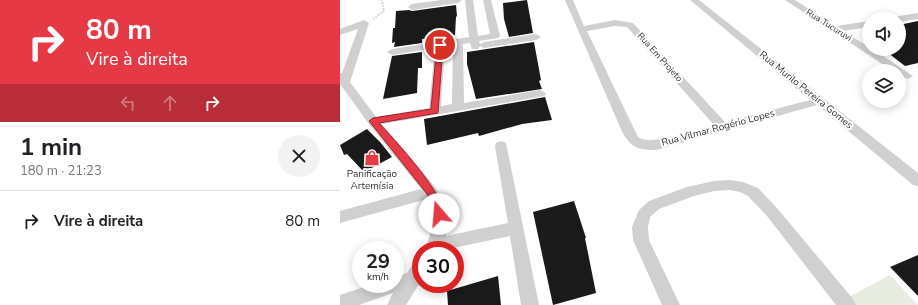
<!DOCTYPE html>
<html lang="pt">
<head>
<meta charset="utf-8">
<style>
	:root { --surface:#fff; --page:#f2f2f2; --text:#202124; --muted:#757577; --line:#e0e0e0 }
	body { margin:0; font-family:"Nunito Sans",sans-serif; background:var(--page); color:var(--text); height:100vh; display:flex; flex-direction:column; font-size:15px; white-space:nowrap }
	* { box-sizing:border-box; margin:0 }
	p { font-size:13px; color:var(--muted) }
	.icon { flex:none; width:22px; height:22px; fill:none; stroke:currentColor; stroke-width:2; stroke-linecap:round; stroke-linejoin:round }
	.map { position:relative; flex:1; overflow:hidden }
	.drawer { display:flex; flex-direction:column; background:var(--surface); width:340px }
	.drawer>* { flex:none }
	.guide { background:#e63946; color:#fff; overflow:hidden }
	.fabs { position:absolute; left:522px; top:12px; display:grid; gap:8px }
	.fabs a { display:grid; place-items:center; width:44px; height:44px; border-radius:50%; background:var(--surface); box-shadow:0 2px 10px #0003; font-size:20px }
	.speed { position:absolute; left:12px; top:241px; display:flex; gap:8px; font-size:20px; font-weight:700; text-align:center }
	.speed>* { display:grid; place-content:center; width:52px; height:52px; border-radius:50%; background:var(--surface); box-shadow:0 2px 10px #0003; line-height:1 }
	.speed small { font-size:10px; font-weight:400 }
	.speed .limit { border:6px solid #d22; background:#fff; color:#111 }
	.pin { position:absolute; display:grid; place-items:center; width:34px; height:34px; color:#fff; margin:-17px; border:2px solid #fff; border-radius:50%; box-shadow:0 1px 4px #0007 }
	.me { position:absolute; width:44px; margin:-22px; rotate:342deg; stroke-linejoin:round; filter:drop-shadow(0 0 3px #0008) }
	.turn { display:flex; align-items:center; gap:14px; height:84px; padding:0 20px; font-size:18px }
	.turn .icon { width:52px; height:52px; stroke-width:2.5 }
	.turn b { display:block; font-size:28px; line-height:34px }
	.lanes { display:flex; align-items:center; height:38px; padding:0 20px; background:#0003; justify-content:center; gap:20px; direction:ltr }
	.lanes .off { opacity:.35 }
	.round { display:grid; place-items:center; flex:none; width:42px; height:42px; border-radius:21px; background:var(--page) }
	.headline { display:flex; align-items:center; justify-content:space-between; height:68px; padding:0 20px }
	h1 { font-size:24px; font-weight:700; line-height:30px }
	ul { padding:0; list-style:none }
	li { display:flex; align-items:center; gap:12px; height:60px; padding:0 20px; border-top:1px solid var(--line) }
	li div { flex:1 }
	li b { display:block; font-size:15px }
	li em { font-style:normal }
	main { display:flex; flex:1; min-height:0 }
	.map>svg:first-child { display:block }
	.green { fill:#e6ecdf }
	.building { fill:#1a1a1a }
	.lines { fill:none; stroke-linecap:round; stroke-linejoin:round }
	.path { stroke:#cdcdcd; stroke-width:2; stroke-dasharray:1.5 1.5; stroke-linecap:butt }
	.minor { fill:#d0d0d0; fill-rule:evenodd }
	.route { fill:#e63946; stroke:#96252e }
	.labels { text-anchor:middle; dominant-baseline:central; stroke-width:4; stroke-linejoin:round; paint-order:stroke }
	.far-street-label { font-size:9px; fill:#333; stroke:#fff }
	.street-label { font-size:10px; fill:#333; stroke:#fff }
	.poi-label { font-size:10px; fill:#333; stroke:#fff }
</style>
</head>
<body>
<main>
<section class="drawer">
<div class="guide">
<div class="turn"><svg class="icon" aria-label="right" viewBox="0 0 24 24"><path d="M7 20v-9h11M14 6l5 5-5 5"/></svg><div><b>80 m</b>Vire à direita</div></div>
<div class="lanes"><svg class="icon off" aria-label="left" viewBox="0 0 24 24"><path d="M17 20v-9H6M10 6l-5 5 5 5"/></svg><svg class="icon off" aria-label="ahead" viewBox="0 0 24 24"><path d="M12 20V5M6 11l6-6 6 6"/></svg><svg class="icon" aria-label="right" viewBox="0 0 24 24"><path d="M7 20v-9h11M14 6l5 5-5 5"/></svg></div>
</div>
<div class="headline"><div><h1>1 min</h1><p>180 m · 21:23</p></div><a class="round"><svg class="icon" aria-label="close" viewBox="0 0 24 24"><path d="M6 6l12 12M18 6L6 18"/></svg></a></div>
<ul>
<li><svg class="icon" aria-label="right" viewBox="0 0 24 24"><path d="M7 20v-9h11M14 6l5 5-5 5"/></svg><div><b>Vire à direita</b></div><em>80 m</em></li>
</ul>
</section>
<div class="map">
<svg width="578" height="305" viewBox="0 0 578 305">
	<rect width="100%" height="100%" fill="#fff"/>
	<!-- green -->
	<path class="green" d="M550 275 578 305H510L505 299Z"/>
	<!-- building -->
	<path class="building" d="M187 0 193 33 169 37 164 19 163 3Z
		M116 5 117 16 116 17 115 35 82 39V43L54 47 55 42 52 43 53 28H55L56 11 69 10 72 11Z
		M578 21V63L565 66 543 49H559V25Z
		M194 42 201 80 199 81 202 89 136 99 127 64V52Z
		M82 52V68H78L77 93 43 99 52 56Z
		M205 97 212 120 182 124 139 136 138 133 87 145 84 119Z
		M27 129 40 142 52 157 24 172 7 154 4 155 0 145Z
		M234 201 246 238H245L256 293 213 305 193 212Z
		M578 255V296L550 267Z
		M158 276 161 305H108L107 291Z"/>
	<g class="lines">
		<!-- path -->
		<path class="path" d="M33 19 44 11 42 0"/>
		<!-- minor -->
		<path class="minor" d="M101 0H122L118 3 72 10 68 7 72 4Z
			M125 0H133L138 36 150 34 143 0H151L160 36 158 38 139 41 140 44 144 42 196 34 201 37 196 40 144 48 140 46 138 49H132L130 43 123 44 124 103 200 90 204 92 206 94 204 96 42 124 96 188 106 214V236L168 223 155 146 156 143 161 141 166 143 199 305H181L170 236 104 250H84C93 232 94 218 87 199L0 223V211L81 189 29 124 0 84V73H2L18 29 0 35V29L24 20 29 23 10 82 36 117 89 108 95 48 52 55 47 52 52 49 129 37ZM113 45 112 104 101 106 105 47Z
			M225 0H233L244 26 275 20 293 23 385 122 470 100 350 0H359L578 173V186L573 185 477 105 316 150C295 150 289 146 280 127ZM275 26 287 27 374 125C358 129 311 147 298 137L247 31Z
			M445 0H455L496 26 529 21V27L503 31 529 47V49H533L573 76 568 79 559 75V71H553Z
			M578 13V19L559 22V19H554L559 16Z
			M390 180 403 182 418 188 437 208 513 299 516 305H496L427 216 408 196 400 192 390 190 374 191 354 196 319 209 310 217 308 227 309 240 340 305H322L293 240 292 227 299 210 309 201 347 187 374 181Z
			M81 259V281L66 305H47L53 293 19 305H0V295L33 284H55V277L67 273 75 261Z"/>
	</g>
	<!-- route -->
	<path class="route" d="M97 43 103 45 98 113 39 123C52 137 111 200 103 217L99 218 95 217C92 210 91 201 87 194L29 121 33 118 91 109Z"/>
	<!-- icons -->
	<defs>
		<symbol id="shop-bare" viewBox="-9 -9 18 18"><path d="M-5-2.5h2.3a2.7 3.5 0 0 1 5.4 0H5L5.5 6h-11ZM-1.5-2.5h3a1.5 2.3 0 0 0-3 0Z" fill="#e63946" stroke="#fff" stroke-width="2.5" paint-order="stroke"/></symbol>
	</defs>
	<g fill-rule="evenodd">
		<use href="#shop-bare" x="21" y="147" width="22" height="22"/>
	</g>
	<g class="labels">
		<!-- far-street labels -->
		<g class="far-street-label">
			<text transform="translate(489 25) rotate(32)">Rua Tucuruvi</text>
			<text transform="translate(320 57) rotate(48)">Rua Em Projeto</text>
		</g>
		<!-- street labels -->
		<g class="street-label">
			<text transform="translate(466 90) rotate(39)">Rua Murilo Pereira Gomes</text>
			<text transform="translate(378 128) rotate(-15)">Rua Vilmar Rogério Lopes</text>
		</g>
		<!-- poi labels -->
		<g class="poi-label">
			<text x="32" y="174">Panificação<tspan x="32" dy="12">Artemísia</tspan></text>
		</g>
	</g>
</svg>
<div class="fabs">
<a><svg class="icon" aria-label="sound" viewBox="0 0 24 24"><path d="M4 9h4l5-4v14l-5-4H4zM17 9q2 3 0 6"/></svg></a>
<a><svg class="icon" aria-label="layers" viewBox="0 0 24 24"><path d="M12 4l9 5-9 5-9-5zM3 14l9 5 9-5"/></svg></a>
</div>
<div class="speed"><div>29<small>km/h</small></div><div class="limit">30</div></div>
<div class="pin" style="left:100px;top:45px;background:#d93025"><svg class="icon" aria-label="arrive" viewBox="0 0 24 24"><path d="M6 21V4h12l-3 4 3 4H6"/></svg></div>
<svg class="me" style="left:99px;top:214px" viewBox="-20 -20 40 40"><circle r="19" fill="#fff"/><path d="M0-13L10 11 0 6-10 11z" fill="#e63946"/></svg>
</div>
</main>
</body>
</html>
